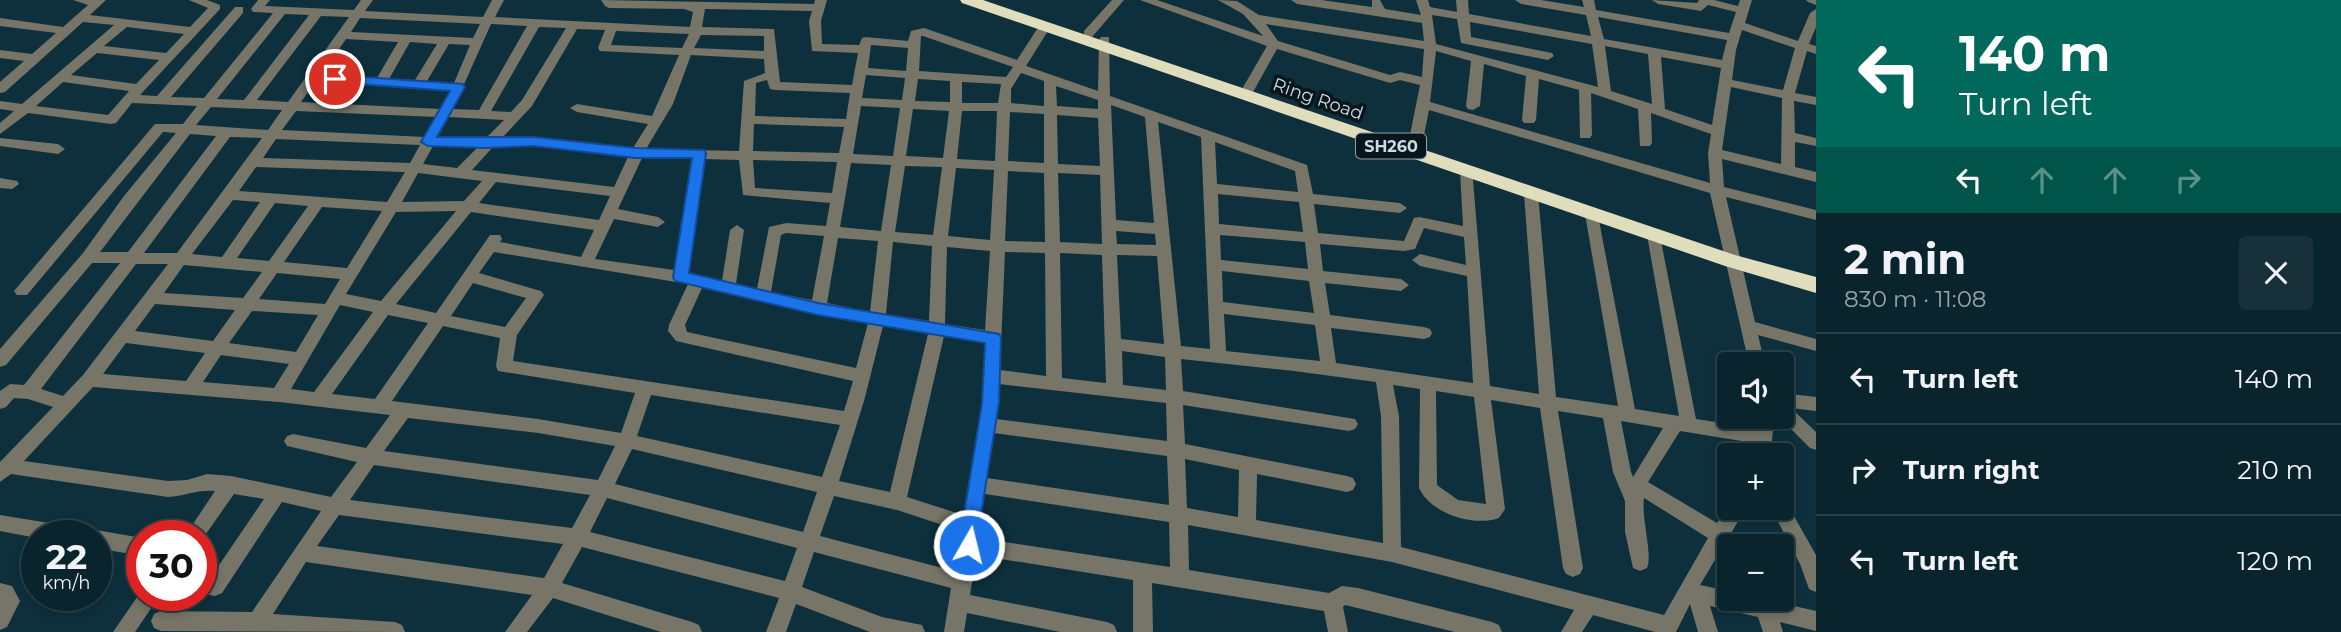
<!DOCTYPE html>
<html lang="en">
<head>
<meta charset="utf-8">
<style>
	:root { --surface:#0a242d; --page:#183039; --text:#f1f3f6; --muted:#99a4aa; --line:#2a4149 }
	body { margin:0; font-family:Montserrat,sans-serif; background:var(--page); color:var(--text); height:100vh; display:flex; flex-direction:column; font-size:26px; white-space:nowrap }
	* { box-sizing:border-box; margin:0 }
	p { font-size:23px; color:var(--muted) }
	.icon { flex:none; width:38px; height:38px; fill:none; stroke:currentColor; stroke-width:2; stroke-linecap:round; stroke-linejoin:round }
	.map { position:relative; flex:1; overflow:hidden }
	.drawer { display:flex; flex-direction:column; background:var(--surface); width:525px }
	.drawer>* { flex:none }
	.banner { background:#00695c; color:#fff; overflow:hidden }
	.buttons { position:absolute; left:1717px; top:352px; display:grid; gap:14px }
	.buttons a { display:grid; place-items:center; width:77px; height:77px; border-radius:7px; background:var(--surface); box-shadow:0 4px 10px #0003,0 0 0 2px var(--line); font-size:35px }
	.speed { position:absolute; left:21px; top:520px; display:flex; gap:14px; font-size:35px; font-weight:700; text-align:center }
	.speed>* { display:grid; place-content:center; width:91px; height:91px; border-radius:50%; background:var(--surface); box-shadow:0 4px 10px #0003,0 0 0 2px var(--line); line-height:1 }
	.speed small { font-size:18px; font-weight:400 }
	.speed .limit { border:10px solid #d22; background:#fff; color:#111 }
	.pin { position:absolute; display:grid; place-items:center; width:60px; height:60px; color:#fff; margin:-30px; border:4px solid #fff; border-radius:50%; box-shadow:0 2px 7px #0007 }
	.me { position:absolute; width:77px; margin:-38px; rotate:8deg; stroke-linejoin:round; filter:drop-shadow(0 0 5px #0008) }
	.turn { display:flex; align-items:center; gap:24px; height:147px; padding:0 28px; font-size:32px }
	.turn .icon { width:91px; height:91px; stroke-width:2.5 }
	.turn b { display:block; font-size:49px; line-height:60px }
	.lanes { display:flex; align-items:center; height:66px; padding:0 28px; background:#0003; justify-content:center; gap:35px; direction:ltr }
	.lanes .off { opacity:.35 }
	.round { display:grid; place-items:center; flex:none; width:74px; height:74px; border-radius:7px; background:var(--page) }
	.headline { display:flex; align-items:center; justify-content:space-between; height:119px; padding:0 28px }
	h1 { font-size:42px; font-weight:700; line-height:52px }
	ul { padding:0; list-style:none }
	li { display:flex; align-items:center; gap:21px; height:91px; padding:0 28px; border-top:2px solid var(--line) }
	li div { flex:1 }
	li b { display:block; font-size:26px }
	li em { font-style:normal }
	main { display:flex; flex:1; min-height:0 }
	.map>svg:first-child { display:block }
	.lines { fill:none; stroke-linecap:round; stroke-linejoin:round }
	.minor { fill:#767568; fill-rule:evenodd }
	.highway { fill:#dfddbb; fill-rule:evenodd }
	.route { fill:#1a73e8; stroke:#114b97; stroke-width:2 }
	.labels { text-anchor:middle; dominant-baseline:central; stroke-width:7; stroke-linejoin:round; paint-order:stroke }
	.shield { fill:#08161b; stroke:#8fa0a7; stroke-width:2 }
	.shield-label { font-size:16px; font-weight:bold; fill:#c9dbe3 }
	.street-label { font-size:18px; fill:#c9dbe3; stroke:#08161b }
</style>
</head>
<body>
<main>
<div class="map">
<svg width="1816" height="632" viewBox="0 0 1816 632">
	<rect width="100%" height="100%" fill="#0d303c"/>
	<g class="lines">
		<!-- minor -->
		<path class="minor" d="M73 0H106L90 15 190 27 208 8 189 0H207L220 5V9L140 95 157 96 235 7H243V13L171 97 204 98 273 13 253 12 251 9 258 0H270L265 6 354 10 361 0H373L365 11 483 17 492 0H504L495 17 690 27 693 12 684 9 609 8 605 6 601 0 814 4 815 0H827L821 21 822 44 859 45 862 38 866 37 908 41 911 31 924 28 1017 60 1041 23 1045 22 1051 26 1026 66 1098 91 1099 40 1101 37H1109L1110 96 1307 165 1313 194 1400 203 1407 208 1400 213 1314 204 1318 233 1404 241 1414 218 1419 217 1463 226 1460 171 1462 168H1472L1490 386 1539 394 1524 194 1531 189 1538 194 1556 397 1618 406 1585 214 1592 209 1597 210 1635 409 1679 416 1647 235 1654 230 1659 231 1696 419 1756 428 1758 416H1775L1770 455H1752L1754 443 1680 431 1648 482 1717 523 1729 505V508H1746L1700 585 1729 591V598H1760L1816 611V631L1780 622 1783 632H1763L1758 617 1710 606 1718 632H1698L1690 604 1676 632H1655L1593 615 1582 632H1561L1574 610 1392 562 1188 525 1189 570 1329 593 1342 586 1358 588 1492 622 1499 625 1502 632H1455L1345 605 1343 607 1348 632H1328L1324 611 1152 583 1153 632H1133V580L976 555 970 595 1107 622 1114 625 1117 632H1060L967 613 964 632H944L951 588 814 552 802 587 882 617 922 625 925 632H870L796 604 786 632H766L779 598 582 547 562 583 692 622 699 625 702 632H661L553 598 527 632H505L532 595 306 562 273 614 395 622 402 625 405 632 161 631 154 628 151 621 154 614 161 611 252 612 321 511 282 502 222 593 215 596 201 593V575L211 577 264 499 234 494 201 541V536H185L215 491C200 489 184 496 168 497L11 474 0 482V462L53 407 28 399 14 398 6 407 0 409V391L10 384 24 385 120 263H92L6 365 0 367V349L83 253 124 196 176 133 163 132 27 295H17L14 291 155 124H183L197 106 132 103 116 123 111 124 28 113 0 134V123L14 111 0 109V101L22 104 114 25 83 22 5 92 0 93V82L24 61 0 58V50L32 54 56 33 0 26V18L63 27 88 5ZM705 9 812 11 809 21 812 51 858 53 852 85 780 82 774 29 702 27ZM285 14 309 15 244 100 217 99ZM321 16 349 17 288 102 257 100ZM360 18 480 24 473 38 351 32ZM491 24 527 26 479 110 453 109ZM127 27 184 34 166 53 104 46ZM539 27 566 28 522 100 511 112 491 111ZM577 29 605 30 598 48 600 51 679 55 652 116 577 104 570 108 577 112 648 124 633 148 534 137 501 139 532 106ZM616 31 689 34 682 48 611 45ZM701 35 764 36V51L694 48ZM921 36H923L1013 67 1006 77 919 71ZM346 39 398 42 377 78 321 75ZM410 42 437 44 415 80 389 79ZM449 44 470 45 454 83 427 81ZM871 45 908 48 906 71 868 68ZM97 53 159 60 136 84 71 75ZM691 55 764 59 765 73 744 81 739 151 646 149 673 104ZM1021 73 1044 81V106L1011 103V89ZM866 75 905 78 902 100 862 98ZM918 79 950 81V102L915 101ZM767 80 770 89 775 90 850 93 846 119 755 116 756 83ZM63 82 129 91 108 115 36 106ZM315 82 450 91 441 109 301 102ZM962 82 1001 84 998 103H962ZM1056 86 1098 100V109L1057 106ZM1111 105 1145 117 1154 223 1116 220ZM861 106 900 108 893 156 853 154ZM211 107 282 110 268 130 196 125ZM913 109 949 111 943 158 906 156ZM296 111 436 117 425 137 282 130ZM962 111H997L995 161 957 159ZM1010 112 1044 114V163L1008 161ZM1057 115 1098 118 1100 166 1058 164ZM449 117 504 120 485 139 438 137ZM1158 122 1201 137 1210 349 1181 346ZM754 124 844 127 839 153 753 151ZM190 134 216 136 128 252H100ZM230 137 262 138 177 253H144ZM276 139 420 145 410 163 263 158ZM1215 142 1295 171 1298 192 1217 184ZM534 145 628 157 614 187 472 170 492 148ZM433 146 477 148 457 168 423 164ZM642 158 691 159 674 270 595 259 614 219 658 227 665 222 658 217 618 209ZM705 159 739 160 743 195 830 203 826 226 786 223 769 227 757 289 736 284 744 230 737 225 730 230 722 281 689 273ZM753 160 837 162 832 193 755 188ZM851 163 891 165 881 231 840 227ZM905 166 942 167 933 235 895 232ZM256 167 405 172 387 202 239 191ZM956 168 994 170 990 240 948 236ZM1008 171 1044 173 1045 242 1005 241ZM418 173 482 181 464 201 402 202ZM1058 173 1100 175 1102 244 1060 242ZM496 182 610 196 599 220 479 203ZM1218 194 1299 202 1303 232 1219 224ZM233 200 260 202 222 257 192 254ZM275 203 308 206 269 261 237 258ZM322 207 382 211 347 268 284 262ZM456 211 381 301 346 294 396 212ZM471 212 594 230 581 257 500 242 502 239 500 235H490L436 313 396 304ZM1424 228 1464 237 1466 265 1420 254 1412 260 1420 266 1467 276 1473 383 1336 363 1331 328 1424 339 1430 337 1432 333 1430 329 1424 327 1330 315 1325 283 1401 291 1409 285 1401 279 1323 271 1320 244 1404 251 1415 249ZM1116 231 1155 234 1156 245 1117 244ZM786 233 824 236 812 300 771 292 781 235ZM1220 235 1305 242 1308 269 1221 260ZM838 238 878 241 870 312 827 303ZM893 242 932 246 929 321 886 314ZM947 247 990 251 985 330 945 324ZM494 252 688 284 669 325 668 331 676 341 853 381 844 411 513 361 517 335 544 295 541 291 479 273ZM1005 252 1045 253 1046 376 1000 370ZM1060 253 1102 255 1106 383 1062 378ZM1117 255 1157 256 1164 344 1121 339ZM136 264H168L83 375 63 396 41 389ZM184 265 262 272 243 298 164 293ZM1222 271 1309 281 1314 313 1223 302ZM277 273 340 279 325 304 259 299ZM473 283 526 298 505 327 451 316ZM702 288 818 315 868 323 856 368 687 332 685 325ZM155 304 235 310 213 341 135 331ZM340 305 373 312 314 392 291 389ZM252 311 318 315 296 352 229 343ZM1224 314 1315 325 1320 361 1226 351ZM388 315 428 323 375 399 332 394ZM443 326 500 338 496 366 498 371 635 393 621 433 538 419 392 401ZM883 326 928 334 890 492 839 481 864 401ZM944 336 985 343 982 403 963 515 907 497ZM126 343 205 353 186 381 103 374ZM1122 351 1165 357 1166 390 1123 385ZM221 355 289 364 274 388 203 382ZM1181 359 1294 371 1376 382 1381 416 1383 543 1256 520 1257 474 1347 492 1353 490 1356 484 1353 478 1347 476 1185 444 1183 405 1349 431 1355 429 1358 424 1355 419 1183 391ZM999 384 1166 403 1167 441 996 419ZM1393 385 1420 389 1419 488C1431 514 1474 527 1499 518L1505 509 1491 400 1540 408 1563 568 1566 574 1573 577 1580 574 1583 568 1558 411 1603 418 1613 472 1625 501V532L1633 568 1640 571 1647 568C1653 555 1641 518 1644 498L1708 538 1664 615 1401 547 1399 416ZM93 387 279 402 390 415 366 448 293 434 287 436 284 441 287 446 357 462 331 497 231 476 207 474 187 480 168 481 24 461ZM1436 391 1474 397 1486 504 1458 500 1437 485ZM651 395 840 425 822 477 637 436ZM408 418 538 433 615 446 598 480 384 451ZM1621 421 1663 428 1633 477 1631 472ZM994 433 1167 456 1169 505 987 478ZM632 449 817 492 803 532 615 484ZM1185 459 1239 470 1238 517 1187 508ZM374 465 590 495 572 528 350 500ZM985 494 1169 522 1170 567 978 538ZM834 496 897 510 961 531 954 571 820 536ZM607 498 797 548 785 581 590 532ZM339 515 563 544 544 578 317 546Z
			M1112 0H1124L1092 37H1084V31Z
			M1140 0H1157L1263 36 1243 14 1218 0 1237 1 1259 15 1424 41 1422 23 1297 4 1291 0H1321L1372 7V0H1380L1385 9 1421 15 1416 0H1428L1430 7 1457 12 1456 0H1468L1469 14 1591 36 1586 15 1521 4 1515 0H1541L1584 7 1582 0H1594L1596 10 1729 33 1736 12 1708 5 1701 11 1658 4 1652 0 1697 3 1699 0H1714L1738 6 1740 0H1752L1745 23 1798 41 1810 13 1816 9V27L1809 44 1816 46V54L1807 51 1795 93 1816 97V105L1794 101 1795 133 1816 138V146L1795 142V167L1816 172V182L1722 159 1724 187 1816 210V220L1726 197 1755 322 1816 339V351L1758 335 1765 364H1749L1710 193 1429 110 1422 145 1420 148H1410L1408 145 1420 85 1400 80 1390 83 1277 49 1253 92H1243L1242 89 1267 46ZM1432 15 1457 19 1461 43 1548 60 1554 56 1552 53 1471 37 1470 22 1592 44 1598 87 1436 44ZM1598 17 1727 40 1722 60 1604 39ZM1266 24 1424 49 1422 77 1400 72 1390 75 1278 41ZM1742 30 1795 48 1783 90 1732 80 1736 50ZM1605 46 1648 54 1652 104 1611 91ZM1436 51 1471 61 1466 106 1468 109 1473 110 1480 106 1484 64 1526 76 1522 120 1524 123H1534L1536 120 1539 79 1579 90 1580 138H1590L1592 135 1591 93 1638 109 1640 146H1650L1652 143 1651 113 1711 134 1708 153 1710 183 1430 102ZM1661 57 1721 68 1712 125 1665 109ZM1731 87 1782 98 1781 164 1722 150Z
			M1806 0H1816V5L1808 2Z
			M0 138 58 144 65 149 58 154 0 146Z
			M0 178 17 181 19 184 12 189 0 188Z
			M1782 393 1816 397V411L1791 408 1816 432V450L1810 448 1778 416H1782Z
			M1782 500 1786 502 1816 555V592L1809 589 1800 564 1771 508H1782Z
			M0 515 73 527 80 530 82 536H37V538L0 531Z
			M96 530 142 538V556L96 548V536H88Z
			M0 583 12 586 20 601 7 627 0 630Z
			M142 590V595H160L135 632H113Z"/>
		<!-- highway -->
		<path class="highway" d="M960 0H983L1599 209 1735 255 1816 277V293L1725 266 962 3Z"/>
	</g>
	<!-- route -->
	<path class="route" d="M335 75 463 84 465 87 437 137H534L636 148 704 150 706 153 689 273 818 303 999 334 1001 338 999 403 975 551 969 554 962 551 959 545 982 403 985 343 818 315 675 281 673 277 692 158H636L534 146 486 148 428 146 421 142 450 91 331 82 329 79Z"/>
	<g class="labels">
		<!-- shield labels -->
		<rect class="shield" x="1356" y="133.5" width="70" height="25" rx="5"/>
		<g class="shield-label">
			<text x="1391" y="146">SH260</text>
		</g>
		<!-- street labels -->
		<g class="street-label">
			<text transform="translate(1318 99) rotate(19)">Ring Road</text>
		</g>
	</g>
</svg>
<div class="buttons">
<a><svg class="icon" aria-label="sound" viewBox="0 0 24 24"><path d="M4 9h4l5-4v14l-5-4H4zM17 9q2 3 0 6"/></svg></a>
<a>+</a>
<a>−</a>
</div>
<div class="speed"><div>22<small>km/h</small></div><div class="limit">30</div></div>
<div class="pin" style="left:335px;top:79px;background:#d93025"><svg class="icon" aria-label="arrive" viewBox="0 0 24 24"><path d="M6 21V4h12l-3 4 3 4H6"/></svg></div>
<svg class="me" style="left:969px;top:545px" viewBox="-20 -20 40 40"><circle r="17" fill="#1a73e8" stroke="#fff" stroke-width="3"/><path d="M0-11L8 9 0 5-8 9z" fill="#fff"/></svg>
</div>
<section class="drawer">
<div class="banner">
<div class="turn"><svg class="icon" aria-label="left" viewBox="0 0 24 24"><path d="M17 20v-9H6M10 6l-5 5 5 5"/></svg><div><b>140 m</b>Turn left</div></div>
<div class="lanes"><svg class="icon" aria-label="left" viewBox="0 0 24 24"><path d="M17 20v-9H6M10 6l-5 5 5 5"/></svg><svg class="icon off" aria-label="ahead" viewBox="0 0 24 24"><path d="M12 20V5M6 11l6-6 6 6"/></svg><svg class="icon off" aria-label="ahead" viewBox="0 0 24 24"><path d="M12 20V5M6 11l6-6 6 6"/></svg><svg class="icon off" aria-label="right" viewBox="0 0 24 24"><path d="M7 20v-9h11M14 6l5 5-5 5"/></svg></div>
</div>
<div class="headline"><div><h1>2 min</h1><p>830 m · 11:08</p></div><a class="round"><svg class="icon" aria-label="close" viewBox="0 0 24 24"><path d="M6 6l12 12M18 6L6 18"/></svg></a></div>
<ul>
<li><svg class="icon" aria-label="left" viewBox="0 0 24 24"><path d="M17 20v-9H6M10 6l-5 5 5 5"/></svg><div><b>Turn left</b></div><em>140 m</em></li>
<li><svg class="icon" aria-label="right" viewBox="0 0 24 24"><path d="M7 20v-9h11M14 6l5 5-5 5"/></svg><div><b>Turn right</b></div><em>210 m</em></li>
<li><svg class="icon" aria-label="left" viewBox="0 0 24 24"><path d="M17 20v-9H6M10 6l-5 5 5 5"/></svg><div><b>Turn left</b></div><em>120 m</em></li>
</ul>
</section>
</main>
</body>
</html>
